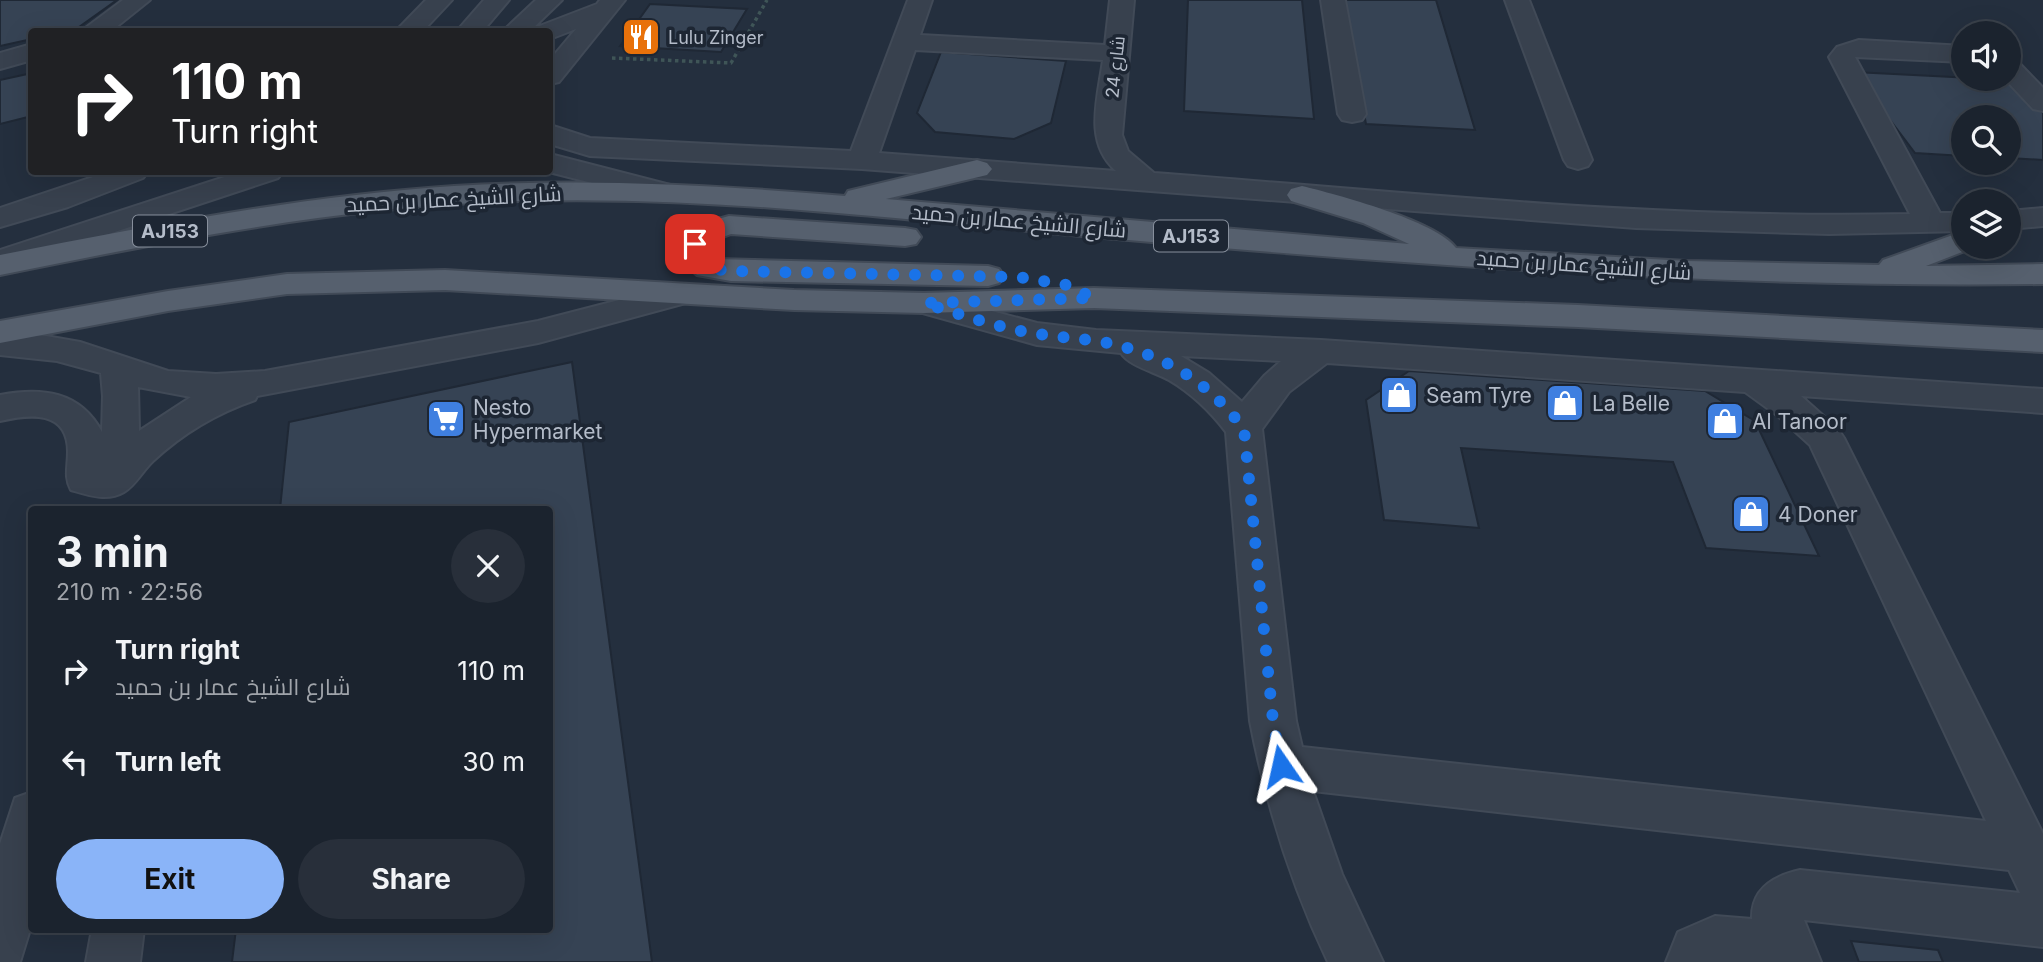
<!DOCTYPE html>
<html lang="en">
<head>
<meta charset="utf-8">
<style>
	:root { --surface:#1b232e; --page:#282f3a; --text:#f1f3f6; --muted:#a0a4aa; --line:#39404a; --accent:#8ab4f8 }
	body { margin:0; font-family:Inter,Cairo,sans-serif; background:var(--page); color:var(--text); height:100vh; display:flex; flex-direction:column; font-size:26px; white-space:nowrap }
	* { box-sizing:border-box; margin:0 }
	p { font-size:23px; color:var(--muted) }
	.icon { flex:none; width:38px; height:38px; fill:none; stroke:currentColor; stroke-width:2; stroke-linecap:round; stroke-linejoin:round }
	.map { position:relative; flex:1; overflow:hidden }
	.details { position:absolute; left:28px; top:506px; width:525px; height:427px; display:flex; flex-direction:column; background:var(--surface); border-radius:7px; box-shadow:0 7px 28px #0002,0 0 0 2px var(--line) }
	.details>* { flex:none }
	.hud { position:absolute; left:28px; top:28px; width:525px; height:147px; border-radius:7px; box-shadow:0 7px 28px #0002,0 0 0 2px var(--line); background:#202124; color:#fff; overflow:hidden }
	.tools { position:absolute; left:1951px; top:21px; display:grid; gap:14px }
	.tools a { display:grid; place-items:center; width:70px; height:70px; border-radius:50%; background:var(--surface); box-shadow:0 7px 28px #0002,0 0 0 2px var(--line); font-size:35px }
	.pin { position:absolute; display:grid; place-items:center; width:60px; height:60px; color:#fff; margin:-30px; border-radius:14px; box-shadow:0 4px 10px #0006 }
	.me { position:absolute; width:77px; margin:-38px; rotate:349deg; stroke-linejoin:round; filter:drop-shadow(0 0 5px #0008) }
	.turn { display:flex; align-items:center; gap:24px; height:147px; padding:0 28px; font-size:32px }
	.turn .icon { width:91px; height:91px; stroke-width:2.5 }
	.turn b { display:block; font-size:49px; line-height:60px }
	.round { display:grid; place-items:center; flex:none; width:74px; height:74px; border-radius:37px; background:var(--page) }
	.head { display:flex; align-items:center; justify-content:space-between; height:119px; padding:0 28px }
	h1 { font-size:42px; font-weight:700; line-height:52px }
	.action { display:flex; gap:14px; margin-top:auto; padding:14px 28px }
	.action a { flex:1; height:80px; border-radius:42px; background:var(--accent); color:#111; font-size:28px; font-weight:700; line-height:80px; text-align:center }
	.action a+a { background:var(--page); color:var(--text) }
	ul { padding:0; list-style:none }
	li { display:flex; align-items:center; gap:21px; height:91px; padding:0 28px }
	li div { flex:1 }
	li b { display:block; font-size:26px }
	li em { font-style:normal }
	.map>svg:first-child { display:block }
	.building { fill:#364354; stroke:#1f2835; stroke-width:2 }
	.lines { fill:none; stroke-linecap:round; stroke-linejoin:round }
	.minor-casing { stroke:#414a57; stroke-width:4 }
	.major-casing { stroke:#414a57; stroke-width:4 }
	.path { stroke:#3f5557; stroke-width:3.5; stroke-dasharray:3.5 3.5; stroke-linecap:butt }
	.minor { fill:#38414e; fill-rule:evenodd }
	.major { fill:#56606e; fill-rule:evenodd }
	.route { stroke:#1a73e8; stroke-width:12; stroke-dasharray:0 21.6 }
	.labels { text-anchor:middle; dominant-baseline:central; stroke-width:7; stroke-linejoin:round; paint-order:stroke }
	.far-poi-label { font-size:18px; fill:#b4bcc9; stroke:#1d2633; text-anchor:start }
	.far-street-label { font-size:18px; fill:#b4bcc9; stroke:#1d2633 }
	.shield { fill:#1d2633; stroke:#878f9c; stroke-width:2 }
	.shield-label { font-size:19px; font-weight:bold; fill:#b4bcc9 }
	.street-label { font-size:21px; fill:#b4bcc9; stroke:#1d2633 }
	.poi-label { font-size:21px; fill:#b4bcc9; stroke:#1d2633; text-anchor:start }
</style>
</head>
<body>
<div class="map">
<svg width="2043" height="962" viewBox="0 0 2043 962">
	<rect width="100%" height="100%" fill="#242f3e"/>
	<!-- building -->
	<path class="building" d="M0 0H117L79 27 61 32H32V39L0 46Z
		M1188 0H1302L1314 119 1184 111Z
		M1343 0H1436L1475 130 1366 124Z
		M650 4 747 9 721 52 620 46Z
		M941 52 1066 61 1051 123 1014 139 935 132 917 113Z
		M1854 72 2012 80 2043 113V160L2009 158V117H1964V156L1915 153Z
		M32 73V116L0 124V80Z
		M572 362 652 962H232L236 929H550V509H280L289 422Z
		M1409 371 1705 391 1755 421 1819 556 1706 548 1673 462 1461 448 1479 528 1384 520 1366 400Z
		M1851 941 1938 950 1943 962H1859Z"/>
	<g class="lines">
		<defs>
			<path id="minor" d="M123 0H150L110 32H80Z
				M426 0H452L422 32H395Z
				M484 0H509L482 32H456Z
				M536 0H562L529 32H502Z
				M600 0H625L559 82 550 84V60L576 29 550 39V32H534L537 27 597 4Z
				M908 0H932L920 35 1105 45 1110 0H1134L1122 135 1128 151 1154 173C1405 192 1657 220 1910 214L1829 57 1837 47 1859 40 1964 46V62L1855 57 1940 213H1964V231L1829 234 1636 228 862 169 590 156 550 144V125L590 138 851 151ZM915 50 1103 60C1098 98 1083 142 1116 171L879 153Z
				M1321 0H1345L1366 114 1362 120 1352 122 1342 120 1338 114Z
				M1505 0H1529L1592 160 1588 166 1578 169 1568 166 1564 160Z
				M32 44V60L0 69V53Z
				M2009 60 2018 62 2043 88V111L2033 109 2005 79H2009Z
				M550 154 678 187 682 193 678 199 667 202 549 172Z
				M108 172H148L143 178 68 207 0 227V208Z
				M240 172H283L278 178 0 270V250Z
				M2043 208V226L2009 229V211Z
				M681 284 693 287 697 294 693 301 538 343 257 396 255 400C217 413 183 433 153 461 144 469 135 486 124 492 107 502 88 495 71 490 64 477 68 467 68 452 68 410 30 414 0 421V395C42 387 80 391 102 432L103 396 101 373 57 361 0 355V333L46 336 80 342 168 371 216 374 265 371 538 321ZM138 387 191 397 139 431Z
				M924 293 1037 323 1096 330 1321 340 2043 389V413L1801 396 1838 429 1844 438 2043 834V947L1804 920 1821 962H1666L1678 932 1715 916 1752 919C1751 889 1773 876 1800 870L2020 893 2009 870 1313 791 1342 874 1383 962H1328C1291 885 1266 804 1250 721L1226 432C1210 411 1191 393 1169 380 1155 372 1129 366 1121 353L1037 345 912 310 907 303 912 296ZM1181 356 1281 361 1264 376 1242 402 1209 373ZM1327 363 1745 392 1778 416 1810 445 1986 821 1302 747 1296 721 1262 429 1289 392Z
				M32 792V923L20 962H0V844L15 798Z
				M92 929H144L140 962H86Z"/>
			<path id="major" d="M977 160 987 163 992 169 987 175 886 199 1409 244 1363 223 1291 201 1287 195 1291 189 1302 186C1335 194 1437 221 1456 248L1687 261 1879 265 1883 260 1964 231V247H1975L1926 266 2043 264V284C1733 288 1425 266 1117 239 918 222 719 195 520 201 344 206 172 240 0 275V255C150 226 301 196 454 186 584 178 715 185 845 196L848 191Z
				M729 216 905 228 916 230 921 237 916 244 905 246 731 234 718 239 711 246V255L717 259 988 266 999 269 1004 276 999 283 988 286 731 281 697 275 679 258V244L696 225Z
				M445 270 794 290 924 293 1094 288 1578 305 2043 330V352L1578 327 1094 308 924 313 794 310 445 290 287 294 168 311 0 343V321L168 291 287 274Z"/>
		</defs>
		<!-- minor casing -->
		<use href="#minor" class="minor-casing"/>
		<!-- major casing -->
		<use href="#major" class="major-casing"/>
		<!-- path -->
		<path class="path" d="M612 58 731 63 767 0"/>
		<!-- minor -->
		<use href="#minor" class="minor"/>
		<!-- major -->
		<use href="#major" class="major"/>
	</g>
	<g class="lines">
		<!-- route -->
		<path class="route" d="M695 244V258L708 268 731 271 1019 277 1067 285 1094 298 924 303C962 315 999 328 1038 334 1057 337 1077 338 1097 341 1160 352 1206 379 1244 429L1273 721 1281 766"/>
	</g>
	<!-- icons -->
	<defs>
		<symbol id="restaurant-square" viewBox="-11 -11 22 22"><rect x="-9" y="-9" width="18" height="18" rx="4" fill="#e8710a" stroke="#1d2633"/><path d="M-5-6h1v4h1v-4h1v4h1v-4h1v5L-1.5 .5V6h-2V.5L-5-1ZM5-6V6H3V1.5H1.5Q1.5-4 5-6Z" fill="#fff"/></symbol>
		<symbol id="shop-square" viewBox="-11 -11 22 22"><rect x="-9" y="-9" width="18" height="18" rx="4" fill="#3f7fe0" stroke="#1d2633"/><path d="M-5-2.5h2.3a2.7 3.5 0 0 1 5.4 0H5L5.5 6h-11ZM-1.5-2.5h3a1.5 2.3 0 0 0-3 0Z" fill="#fff"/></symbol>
		<symbol id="supermarket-square" viewBox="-11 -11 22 22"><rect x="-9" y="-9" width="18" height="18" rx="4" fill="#3f7fe0" stroke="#1d2633"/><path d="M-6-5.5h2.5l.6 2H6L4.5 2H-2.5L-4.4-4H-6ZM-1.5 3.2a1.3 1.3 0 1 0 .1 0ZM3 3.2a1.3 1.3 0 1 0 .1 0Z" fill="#fff"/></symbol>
	</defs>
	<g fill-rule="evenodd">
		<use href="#restaurant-square" x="619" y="15" width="44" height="44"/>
		<use href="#shop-square" x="1377" y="373" width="44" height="44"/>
		<use href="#shop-square" x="1543" y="381" width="44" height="44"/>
		<use href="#supermarket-square" x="424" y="397" width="44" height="44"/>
		<use href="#shop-square" x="1703" y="399" width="44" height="44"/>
		<use href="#shop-square" x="1729" y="492" width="44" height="44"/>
	</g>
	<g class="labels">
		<!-- far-poi labels -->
		<g class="far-poi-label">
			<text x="668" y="37">Lulu Zinger</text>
		</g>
		<!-- far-street labels -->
		<g class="far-street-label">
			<text transform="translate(1115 67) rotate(-84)">شارع 24</text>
		</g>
		<!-- shield labels -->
		<g class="shield">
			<rect x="133" y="215.5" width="74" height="31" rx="5"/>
			<rect x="1154" y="220.5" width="74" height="31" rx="5"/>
		</g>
		<g class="shield-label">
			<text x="170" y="231">AJ153</text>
			<text x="1191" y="236">AJ153</text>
		</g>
		<!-- street labels -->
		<g class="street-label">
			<text transform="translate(454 199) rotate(-3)">شارع الشيخ عمار بن حميد</text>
			<text transform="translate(1019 221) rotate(5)">شارع الشيخ عمار بن حميد</text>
			<text transform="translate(1584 265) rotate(4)">شارع الشيخ عمار بن حميد</text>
		</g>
		<!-- poi labels -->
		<g class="poi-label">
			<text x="1426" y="395">Seam Tyre</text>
			<text x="1592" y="403">La Belle</text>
			<text x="473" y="407">Nesto<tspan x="473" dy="24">Hypermarket</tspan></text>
			<text x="1752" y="421">Al Tanoor</text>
			<text x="1778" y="514">4 Doner</text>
		</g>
	</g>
</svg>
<div class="tools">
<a><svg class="icon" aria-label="sound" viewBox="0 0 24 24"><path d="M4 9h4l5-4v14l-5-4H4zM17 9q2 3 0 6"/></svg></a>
<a><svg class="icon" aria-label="search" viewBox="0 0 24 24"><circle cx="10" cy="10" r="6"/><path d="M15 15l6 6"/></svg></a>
<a><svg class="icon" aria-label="layers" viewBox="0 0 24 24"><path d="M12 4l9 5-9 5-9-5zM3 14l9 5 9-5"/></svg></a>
</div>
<div class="pin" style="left:695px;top:244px;background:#d93025"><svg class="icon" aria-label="arrive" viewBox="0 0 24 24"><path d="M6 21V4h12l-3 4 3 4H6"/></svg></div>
<svg class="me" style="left:1281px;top:766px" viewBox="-20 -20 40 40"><path d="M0-17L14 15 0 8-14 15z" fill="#1a73e8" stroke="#fff" stroke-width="4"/></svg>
<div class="hud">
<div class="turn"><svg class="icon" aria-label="right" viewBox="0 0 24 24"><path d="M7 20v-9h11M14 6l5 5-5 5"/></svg><div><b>110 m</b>Turn right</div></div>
</div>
<section class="details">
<div class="head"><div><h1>3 min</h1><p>210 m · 22:56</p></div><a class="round"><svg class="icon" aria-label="close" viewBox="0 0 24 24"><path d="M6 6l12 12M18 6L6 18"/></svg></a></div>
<ul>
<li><svg class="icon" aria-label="right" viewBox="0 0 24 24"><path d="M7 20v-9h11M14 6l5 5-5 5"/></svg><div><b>Turn right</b><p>شارع الشيخ عمار بن حميد</p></div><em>110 m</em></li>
<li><svg class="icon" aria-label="left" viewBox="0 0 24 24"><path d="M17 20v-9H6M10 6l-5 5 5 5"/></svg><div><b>Turn left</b></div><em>30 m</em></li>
</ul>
<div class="action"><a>Exit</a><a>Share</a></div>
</section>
</div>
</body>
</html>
